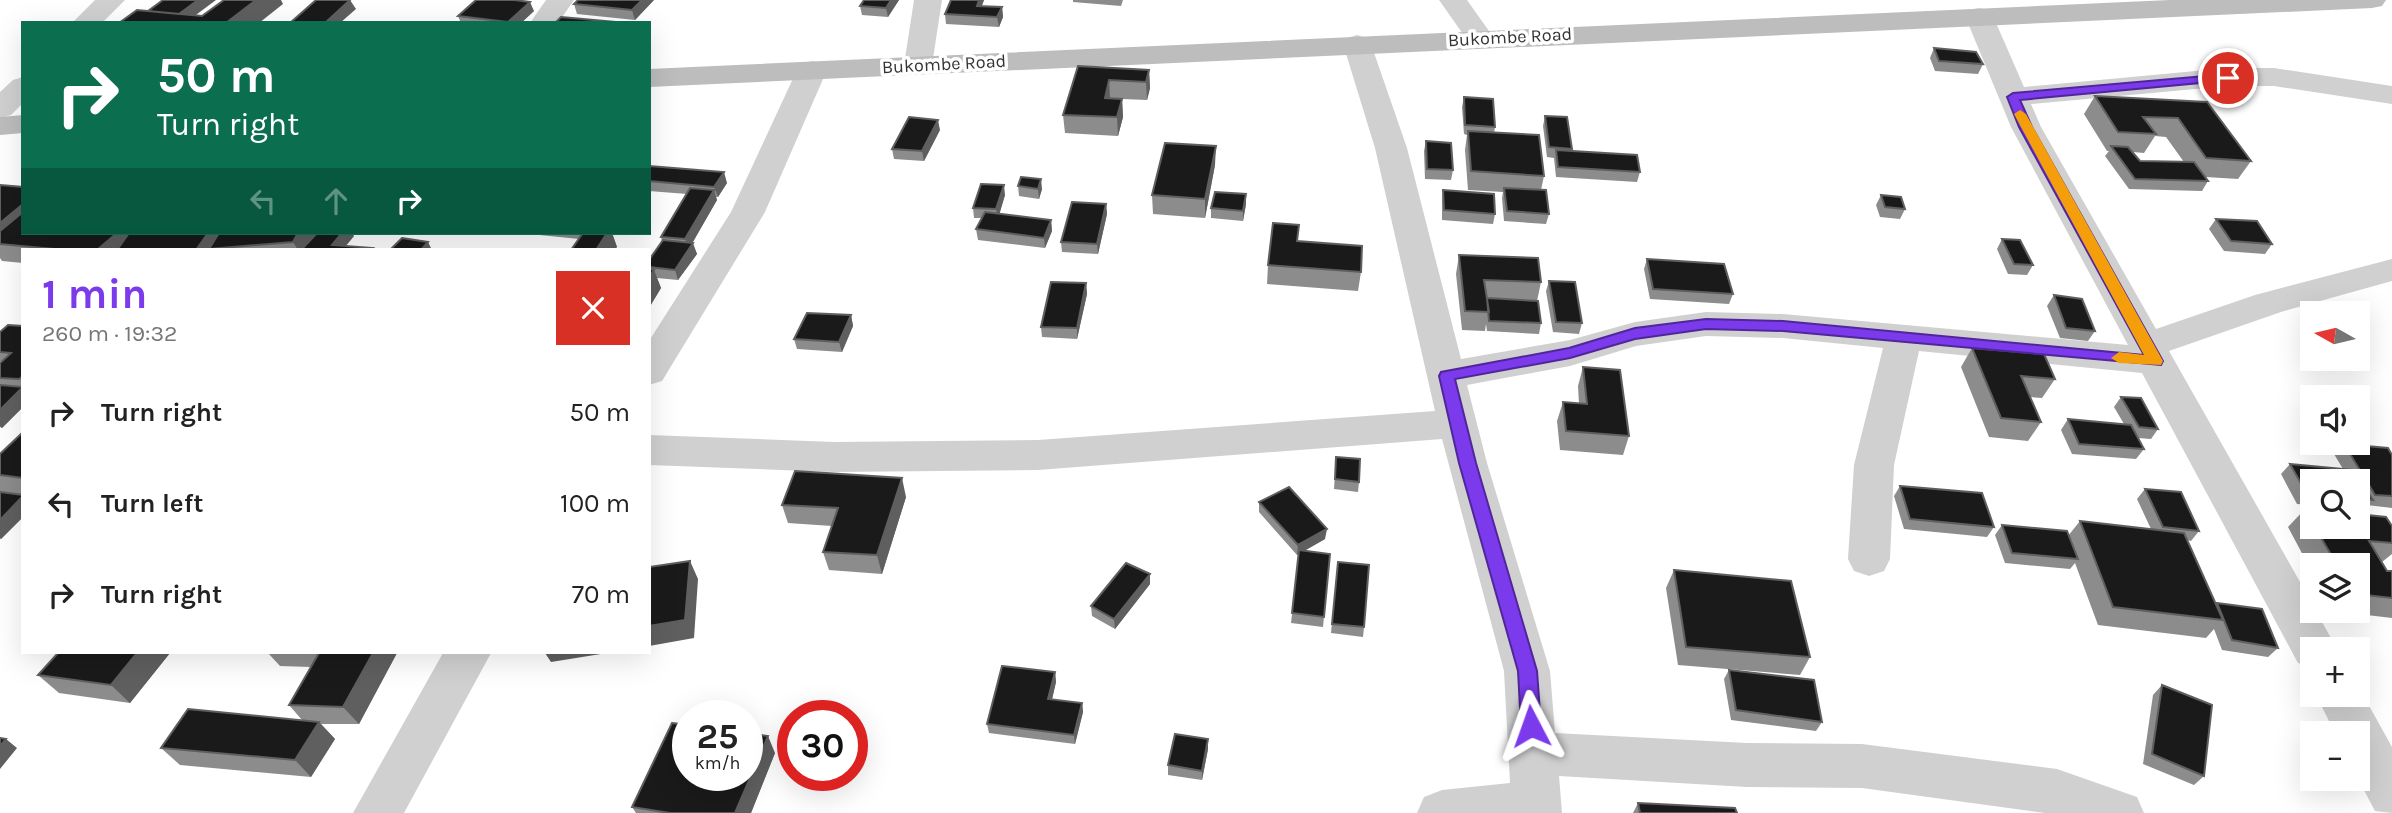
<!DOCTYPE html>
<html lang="en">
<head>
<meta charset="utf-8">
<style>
	:root { --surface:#fff; --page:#f6f6f6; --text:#222; --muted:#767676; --accent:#7c3aed }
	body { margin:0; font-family:Karla,sans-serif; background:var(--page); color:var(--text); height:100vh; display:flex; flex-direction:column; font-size:26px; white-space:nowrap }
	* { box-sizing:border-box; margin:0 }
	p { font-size:23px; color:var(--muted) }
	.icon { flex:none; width:38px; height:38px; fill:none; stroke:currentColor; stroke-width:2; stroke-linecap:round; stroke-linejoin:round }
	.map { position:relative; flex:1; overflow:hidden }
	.panel { position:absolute; left:21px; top:248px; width:630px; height:406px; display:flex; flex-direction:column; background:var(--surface); border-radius:0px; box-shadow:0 7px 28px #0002 }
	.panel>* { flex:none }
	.banner { position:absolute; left:21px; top:21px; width:630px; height:214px; border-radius:0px; box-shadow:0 7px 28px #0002; background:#0b6e4f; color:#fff; overflow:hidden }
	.needle { width:46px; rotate:278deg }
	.buttons { position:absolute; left:2300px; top:301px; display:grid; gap:14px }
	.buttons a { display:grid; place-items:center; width:70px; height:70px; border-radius:0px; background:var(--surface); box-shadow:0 7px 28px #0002; font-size:35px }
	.speed { position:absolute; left:672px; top:700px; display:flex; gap:14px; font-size:35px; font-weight:700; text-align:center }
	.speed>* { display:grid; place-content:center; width:91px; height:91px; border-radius:50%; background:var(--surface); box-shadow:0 7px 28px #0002; line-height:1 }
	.speed small { font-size:18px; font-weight:400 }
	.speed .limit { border:10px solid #d22; background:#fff; color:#111 }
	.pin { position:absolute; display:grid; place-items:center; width:60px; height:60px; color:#fff; margin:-30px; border:4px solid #fff; border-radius:50%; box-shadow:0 2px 7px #0007 }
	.me { position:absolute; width:77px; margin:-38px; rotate:356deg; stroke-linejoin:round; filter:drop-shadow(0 0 5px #0008) }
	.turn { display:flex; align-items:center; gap:24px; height:147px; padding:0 21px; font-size:32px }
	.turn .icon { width:91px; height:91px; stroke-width:2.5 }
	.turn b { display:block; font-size:49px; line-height:60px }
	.lanes { display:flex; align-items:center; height:66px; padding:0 21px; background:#0003; justify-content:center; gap:35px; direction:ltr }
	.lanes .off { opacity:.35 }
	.round { display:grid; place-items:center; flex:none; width:74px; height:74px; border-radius:0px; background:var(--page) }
	.summary { display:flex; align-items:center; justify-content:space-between; height:119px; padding:0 21px }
	h1 { font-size:42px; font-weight:700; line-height:52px; color:var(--accent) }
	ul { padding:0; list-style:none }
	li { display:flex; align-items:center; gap:21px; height:91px; padding:0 21px }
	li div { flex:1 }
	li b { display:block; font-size:26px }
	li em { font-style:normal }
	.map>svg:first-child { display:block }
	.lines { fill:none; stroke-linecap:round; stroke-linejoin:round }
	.street { fill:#d0d0d0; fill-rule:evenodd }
	.secondary { fill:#bdbdbd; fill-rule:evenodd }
	.wall { fill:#8c8c8c; fill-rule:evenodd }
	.shaded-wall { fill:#5f5f5f }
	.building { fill:#1a1a1a; stroke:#5f5f5f; stroke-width:2 }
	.route { fill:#7c3aed; stroke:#51269a; stroke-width:2 }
	.slow { fill:#f59e0b }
	.labels { text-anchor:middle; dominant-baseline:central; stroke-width:7; stroke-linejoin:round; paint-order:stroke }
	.far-street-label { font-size:18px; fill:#333; stroke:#fff }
</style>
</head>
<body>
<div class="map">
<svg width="2392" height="813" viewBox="0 0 2392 813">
	<rect width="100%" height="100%" fill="#fff"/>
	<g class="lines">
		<!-- street -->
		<path class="street" d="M95 0H125L102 23H72Z
			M546 0H574L558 23H530Z
			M914 0H942L932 65 928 71 918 74 908 71 904 65Z
			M1439 0H1467L1494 38 1490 44 1480 46 1470 44Z
			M1979 8 1989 10 1993 16 2024 87 2228 68H2274L2392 86V104L2274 86H2228L2031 104 2041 127 2156 329 2255 295 2392 259V281L2281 312 2169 351 2312 603V611H2316L2337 649H2312V667L2298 663 2142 373 1919 351 1894 465 1890 559 1884 571 1869 576 1854 571 1848 559 1854 465 1883 348 1783 338 1706 336 1636 346 1570 366 1467 385 1487 463 1550 671 1555 733 1747 743 1862 744 2057 769 2137 797 2144 813H2045L1862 788 1747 787 1559 776 1562 813H1417L1424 797 1442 790 1510 783 1504 671 1442 439 1038 470 834 472 649 465V435L834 442 1038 440 1435 411 1375 148 1343 44 1347 38 1357 35 1367 38 1371 44 1407 148 1461 359 1570 340 1635 322 1706 312 1783 314 2128 345 2011 127 1965 16 1969 10Z
			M812 61 822 64 827 70 765 212 662 381 649 385V341L731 212 797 70 802 64Z
			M23 77V103L11 115 0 118V92L13 80Z
			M443 653H491L404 813H353Z
			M2357 684 2392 747V813L2375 811 2357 777V733H2335L2316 695H2357Z"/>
		<!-- secondary -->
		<path class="secondary" d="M2170 0H2386L2382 6 2372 8 649 87V69Z
			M23 115V133L0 135V117Z"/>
	</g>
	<!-- wall -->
	<path class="wall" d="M654 0 635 20 577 14 574 4Z
		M899 0 888 17 862 15 860 6Z
		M951 0H984L982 6 1002 7 1003 17 999 27 946 24 945 14Z
		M1073 0H1123L1121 6 1073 2Z
		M534 11 521 23H461L458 16Z
		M1934 48 1983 64 1978 74 1935 71 1930 58Z
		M1078 66 1149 70 1150 88 1147 100 1122 99 1123 117 1118 136 1065 133 1063 115Z
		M2095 96 2207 102 2251 161 2238 179 2206 177 2208 181 2202 191 2129 189 2105 156 2109 151H2107L2084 114ZM2155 136 2166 137 2184 162 2140 161 2133 152 2144 153Z
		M1464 97 1495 127 1494 133 1544 176 1541 190 1549 214 1546 224 1504 221 1502 198 1503 192 1468 190 1465 150 1467 135 1464 134 1462 107Z
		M1545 116 1572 149V151L1640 172 1637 182 1556 177 1554 158 1547 157 1543 126Z
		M940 130 924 161 894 159 892 149Z
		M1426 141 1453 170 1451 180 1425 179 1424 151Z
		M1215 165 1205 218 1153 214 1152 195Z
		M649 166 727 183 718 197H716L717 200 692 243 697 254 678 280 657 278 661 288 649 308V260L662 242 661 237 687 194 649 191Z
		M0 185 23 233 354 236 346 246 375 250H23V263L2 261 0 258Z
		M1018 186 1042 189 1039 199 1019 196Z
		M1443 190 1495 214 1493 224 1442 220V200Z
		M1246 194V204L1243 221 1211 218V208Z
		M1005 195 999 214 1051 220 1052 231 1045 248 978 240 976 229 982 218H974L973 208Z
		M1881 195 1905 209 1900 219 1880 217 1876 205Z
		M1106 204 1107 214 1098 254 1062 252 1061 242Z
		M2216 219 2272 244 2265 254 2224 251 2209 229Z
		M520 233H612L617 247 579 239Z
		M2002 239 2033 265 2027 275 2008 274 1997 249Z
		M1298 241 1361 272 1358 291 1267 284 1268 265Z
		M1459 255 1541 282 1537 301 1541 323 1539 334 1487 331 1486 324 1485 331 1462 330 1456 274Z
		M1647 259 1733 294 1729 304 1650 299 1644 269Z
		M1549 281 1582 323 1579 334 1553 332 1546 291Z
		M1086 283 1087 294 1077 339 1042 337 1041 327Z
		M2054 295 2095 331 2088 341 2060 338 2047 306Z
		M851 315 853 326 842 352 797 349 794 339Z
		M23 326V407L2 428 0 427V363L2 361H0V332Z
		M1972 348 2055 379 2042 398 2030 397 2041 422 2028 441 1989 437 1961 367Z
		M1583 367 1629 436 1623 455 1560 450 1557 421 1563 402 1579 404 1578 386Z
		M2121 397 2158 429 2151 439 2138 438 2144 449 2136 459 2072 454 2061 430 2068 419 2124 424 2114 407Z
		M23 432V517L1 539H0V454Z
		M2344 444 2392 455V508L2367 505 2363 510 2357 509V498L2312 481V505L2297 504 2281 474 2290 464 2343 469 2334 454Z
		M1336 457 1359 482 1358 492 1334 489Z
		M1900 486 1994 527 1987 537 1904 529 1894 496Z
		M2145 489 2199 531 2191 541 2187 540 2216 604 2217 603 2278 648 2268 657 2222 650 2214 629 2206 638 2098 625 2075 563 2070 569 2005 563 1995 535 2002 525 2068 536 2080 521 2151 529 2137 499Z
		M906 497 882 574 829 570 823 552 832 526 788 523 782 505Z
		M1259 502 1325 539 1304 551 1330 554 1323 627 1291 623 1299 554 1297 555 1259 512Z
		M2305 509H2312V527L2392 526V554L2382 562 2387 571H2392V618L2333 611H2357V565H2312V572L2288 527Z
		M1338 562 1364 627 1363 637 1331 633Z
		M1674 570 1810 657 1800 675 1678 665 1666 588Z
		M1150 574V584L1115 629 1092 616 1091 606Z
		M170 653 130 703 59 693 38 675Z
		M268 653H397L359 724H321L335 739 311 777 180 765 161 748 302 720 289 705 311 667 280 666Z
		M1729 670 1822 722 1816 731 1731 720 1724 679Z
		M1055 672 1056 682 1052 699 1082 703 1083 712 1075 744 989 733 987 724Z
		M2162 685 2204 776 2194 785 2143 764 2153 695Z
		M1208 749 1202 780 1168 775V765Z
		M775 753 751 813H636L632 807Z
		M1638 803 1737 813H1633Z"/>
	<!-- shaded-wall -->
	<path class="shaded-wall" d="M198 0H216L185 23 175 17Z
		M256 0H281L283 4 259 23H226Z
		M350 0 356 9 340 23H325Z
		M642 0H654L635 20 632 10Z
		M891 0H899L888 17 886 8Z
		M979 0H984L978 15 977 6Z
		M530 2 534 11 521 23H508Z
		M1002 7 1003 17 999 27 997 17Z
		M1149 70 1150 88 1147 100 1146 82Z
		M1109 80 1110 98H1105Z
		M1122 99 1123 117 1118 136 1117 117Z
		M938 120 940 130 924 161 922 151Z
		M1216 146 1215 165 1205 218V199Z
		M724 172 727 183 718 197 714 187Z
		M1041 179 1042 189 1039 199 1038 189Z
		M1004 185 1005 195 998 219 996 209Z
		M714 190 717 200 689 249 685 239Z
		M1246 194V204L1243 221V211Z
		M23 204V233L0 244V223Z
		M1106 204 1107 214 1098 254 1097 244Z
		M1051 220 1052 231 1045 248 1044 238Z
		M117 233H151L132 250H97Z
		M208 233H225L209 249 210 250H196Z
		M298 233H318L310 250H298L293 242Z
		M342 233H352L354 236 342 250 332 245Z
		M607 233H612L617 247 615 250H596Z
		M428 242 432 250H421Z
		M693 243 697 254 678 280 675 270Z
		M654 270 661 288 649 308V277Z
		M1086 283 1087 294 1077 339V328Z
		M851 315 853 326 842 352 839 342Z
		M23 388V407L2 428 0 426V410Z
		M902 478 906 497 882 574 877 555Z
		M23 496V517L1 539 0 537V520Z
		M1327 529 1325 539 1297 555 1298 545Z
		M690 561 698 579 694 638 649 646V626Z
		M1150 574V584L1115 629 1114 619Z
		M137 653H170L130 703 111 685Z
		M373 653H397L359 724 343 707Z
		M545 653H607L551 662Z
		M1055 672 1056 682 1050 708 1048 699Z
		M1082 703 1083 712 1075 744 1074 735Z
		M319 722 335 739 311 777 295 760Z
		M768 736 775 753 751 813H735Z
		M6 739 17 748 0 769V746Z
		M1208 739V749L1202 780V771Z"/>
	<!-- building -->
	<path class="building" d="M163 0H198L179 14 148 11Z
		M224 0H256L226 23H119L137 10 202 16Z
		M316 0H350L325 23H290Z
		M476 0H515L530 2 508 22 458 16Z
		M578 0H642L632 10 574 4Z
		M864 0H891L886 8 860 6Z
		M951 0H979L977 6 1002 7 997 17 945 14Z
		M561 17 616 22 555 23Z
		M1934 48 1976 52 1983 64 1939 61Z
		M1078 66 1149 70 1146 82 1109 80 1105 98 1122 99 1117 117 1063 115Z
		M2095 96 2207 102 2251 161 2206 158 2178 118 2143 117 2156 134 2118 132Z
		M1464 97 1493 99 1495 127 1465 125Z
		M1545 116 1567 117 1572 149 1549 147Z
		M909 117 938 120 922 151 892 149Z
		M1468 131 1539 135 1544 176 1471 171Z
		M1426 141 1451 143 1453 170 1427 169Z
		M1165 143 1216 146 1205 199 1152 195Z
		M2111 146 2128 147 2140 161 2194 162 2208 181 2135 179Z
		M1556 150 1637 155 1640 172 1558 167Z
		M649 166 724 172 714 187 649 181Z
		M1021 177 1041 179 1038 189 1018 186Z
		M981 184 1004 185 996 209 973 208Z
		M0 185 23 187V204L0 223Z
		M690 188 714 190 685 239 661 237Z
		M1504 188 1546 190 1549 214 1507 211Z
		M1443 190 1494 194 1495 214 1444 210Z
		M1215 192 1246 194 1243 211 1211 208Z
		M1881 195 1901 197 1905 209 1885 207Z
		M1072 202 1106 204 1097 244 1061 242Z
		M23 212V233H117L97 250H65L0 244V231Z
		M985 212 1051 220 1044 238 976 229Z
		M2216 219 2257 221 2272 244 2231 241Z
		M1273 223 1299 225 1297 241 1362 246 1361 272 1268 265Z
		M129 233H208L196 250H117Z
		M219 233H298L293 242 209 249Z
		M317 233H342L332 245 373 248 371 250H301Z
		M583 233H607L596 250H571Z
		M402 238 428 242 421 250H390Z
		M2002 239 2020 240 2033 265 2014 264Z
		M663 240 693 243 675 270 649 267V260Z
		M1459 255 1538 258 1541 282 1484 280 1489 312 1465 311Z
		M1647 259 1724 264 1733 294 1653 289Z
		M649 269 654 270 649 277Z
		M1549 281 1575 282 1582 323 1556 322Z
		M1051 282 1086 283 1077 328 1041 327Z
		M2054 295 2082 299 2095 331 2066 328Z
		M1487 298 1538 301 1541 323 1489 321Z
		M807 313 851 315 839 342 794 339Z
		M8 325 23 326V376L19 379 0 378V363L11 353 0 352V332Z
		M1972 348 2044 354 2055 379 2021 376 2041 422 2001 418Z
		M1583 367 1620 370 1629 436 1566 431 1563 402 1587 404Z
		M0 385 23 387 0 410Z
		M2121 397 2141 398 2158 429 2139 427Z
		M2068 419 2131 425 2144 449 2079 444Z
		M23 432V478L0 475V454Z
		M2344 444 2388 448 2392 455V496L2375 495Z
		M1336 457 1360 459 1359 482 1335 479Z
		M2290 464 2353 470 2373 500 2357 498V481H2312V494H2307Z
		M795 471 902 478 877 555 823 552 838 508 782 505Z
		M1900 486 1982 493 1994 527 1910 519Z
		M1289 487 1327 529 1298 545 1259 502Z
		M2145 489 2181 492 2199 531 2163 527Z
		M0 492 23 495V496L0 520Z
		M2305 509H2312V521Z
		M2357 514 2386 517 2392 526V543L2369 541 2387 571H2392V598L2357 594V565H2337L2315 527H2357Z
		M2080 521 2184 533 2223 620 2113 607Z
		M2002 525 2067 531 2078 559 2012 553Z
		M1299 550 1330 554 1324 617 1292 613Z
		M690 561 685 620 649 626V567Z
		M1338 562 1369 565 1364 627 1332 624Z
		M1126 563 1150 574 1114 619 1091 606Z
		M1674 570 1791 581 1810 657 1686 647Z
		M2217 603 2262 609 2278 648 2232 640Z
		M58 653H137L111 685 38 675Z
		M319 653H373L343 707 289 705Z
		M1002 666 1055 672 1048 699 1082 703 1074 735 987 724Z
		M1729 670 1814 680 1822 722 1736 710Z
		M2162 685 2212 705 2204 776 2152 754Z
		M188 709 319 722 295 760 161 748Z
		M672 723 688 725V775H747V733L768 736 735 813H670L632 807Z
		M1175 734 1208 739 1202 771 1168 765Z
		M0 738 6 739 0 746Z
		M1638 803 1735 808 1737 813H1640Z"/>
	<!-- route -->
	<path class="route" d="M2228 74 2232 75V80L2020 100 2032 127 2163 361 2161 365 1783 331 1706 329 1635 339 1570 358 1455 379 1476 463 1537 671 1541 726 1538 732 1531 735 1524 732 1521 726 1518 671 1459 463 1439 376 1441 372 1569 348 1635 328 1706 319 1783 321 2144 355 2019 127 2007 97 2013 93Z"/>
	<!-- slow -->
	<path class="slow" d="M2020 110 2026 114 2163 361 2161 365 2119 363 2111 358 2119 352 2144 355 2014 114Z"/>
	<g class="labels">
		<!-- far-street labels -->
		<g class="far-street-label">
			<text transform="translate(1510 37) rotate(-3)">Bukombe Road</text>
			<text transform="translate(944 64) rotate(-3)">Bukombe Road</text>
		</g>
	</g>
</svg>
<div class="buttons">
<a><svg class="needle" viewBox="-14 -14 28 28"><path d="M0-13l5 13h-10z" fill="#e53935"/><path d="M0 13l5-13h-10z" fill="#767676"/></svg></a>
<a><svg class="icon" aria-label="sound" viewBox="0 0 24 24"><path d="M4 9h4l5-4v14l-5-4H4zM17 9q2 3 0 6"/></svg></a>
<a><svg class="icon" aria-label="search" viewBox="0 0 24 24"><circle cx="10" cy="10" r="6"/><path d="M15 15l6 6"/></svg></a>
<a><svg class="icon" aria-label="layers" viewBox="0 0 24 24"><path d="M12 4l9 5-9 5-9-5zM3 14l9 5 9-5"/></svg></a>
<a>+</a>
<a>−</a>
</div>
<div class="speed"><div>25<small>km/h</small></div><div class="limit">30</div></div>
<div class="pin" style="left:2228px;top:78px;background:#d93025"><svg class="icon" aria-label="arrive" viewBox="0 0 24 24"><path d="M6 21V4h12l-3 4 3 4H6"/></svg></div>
<svg class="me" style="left:1531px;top:726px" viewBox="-20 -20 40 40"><path d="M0-17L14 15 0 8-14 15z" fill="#7c3aed" stroke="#fff" stroke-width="4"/></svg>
<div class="banner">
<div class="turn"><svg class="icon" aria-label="right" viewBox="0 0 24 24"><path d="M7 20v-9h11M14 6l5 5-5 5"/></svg><div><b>50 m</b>Turn right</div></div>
<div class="lanes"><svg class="icon off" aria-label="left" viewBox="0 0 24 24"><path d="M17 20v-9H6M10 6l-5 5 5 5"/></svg><svg class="icon off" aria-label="ahead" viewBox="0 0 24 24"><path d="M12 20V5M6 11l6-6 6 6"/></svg><svg class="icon" aria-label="right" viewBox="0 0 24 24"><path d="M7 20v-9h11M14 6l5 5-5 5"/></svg></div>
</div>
<section class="panel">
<div class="summary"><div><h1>1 min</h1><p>260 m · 19:32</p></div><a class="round" style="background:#d93025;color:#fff"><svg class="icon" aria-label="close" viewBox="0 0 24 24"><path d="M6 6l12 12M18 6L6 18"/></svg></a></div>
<ul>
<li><svg class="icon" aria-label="right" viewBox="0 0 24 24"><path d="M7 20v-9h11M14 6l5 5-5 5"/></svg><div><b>Turn right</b></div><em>50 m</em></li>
<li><svg class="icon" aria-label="left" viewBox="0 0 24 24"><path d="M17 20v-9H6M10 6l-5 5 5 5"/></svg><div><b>Turn left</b></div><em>100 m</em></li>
<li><svg class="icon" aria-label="right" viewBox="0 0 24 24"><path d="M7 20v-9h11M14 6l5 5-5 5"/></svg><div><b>Turn right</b></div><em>70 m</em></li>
</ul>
</section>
</div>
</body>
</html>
